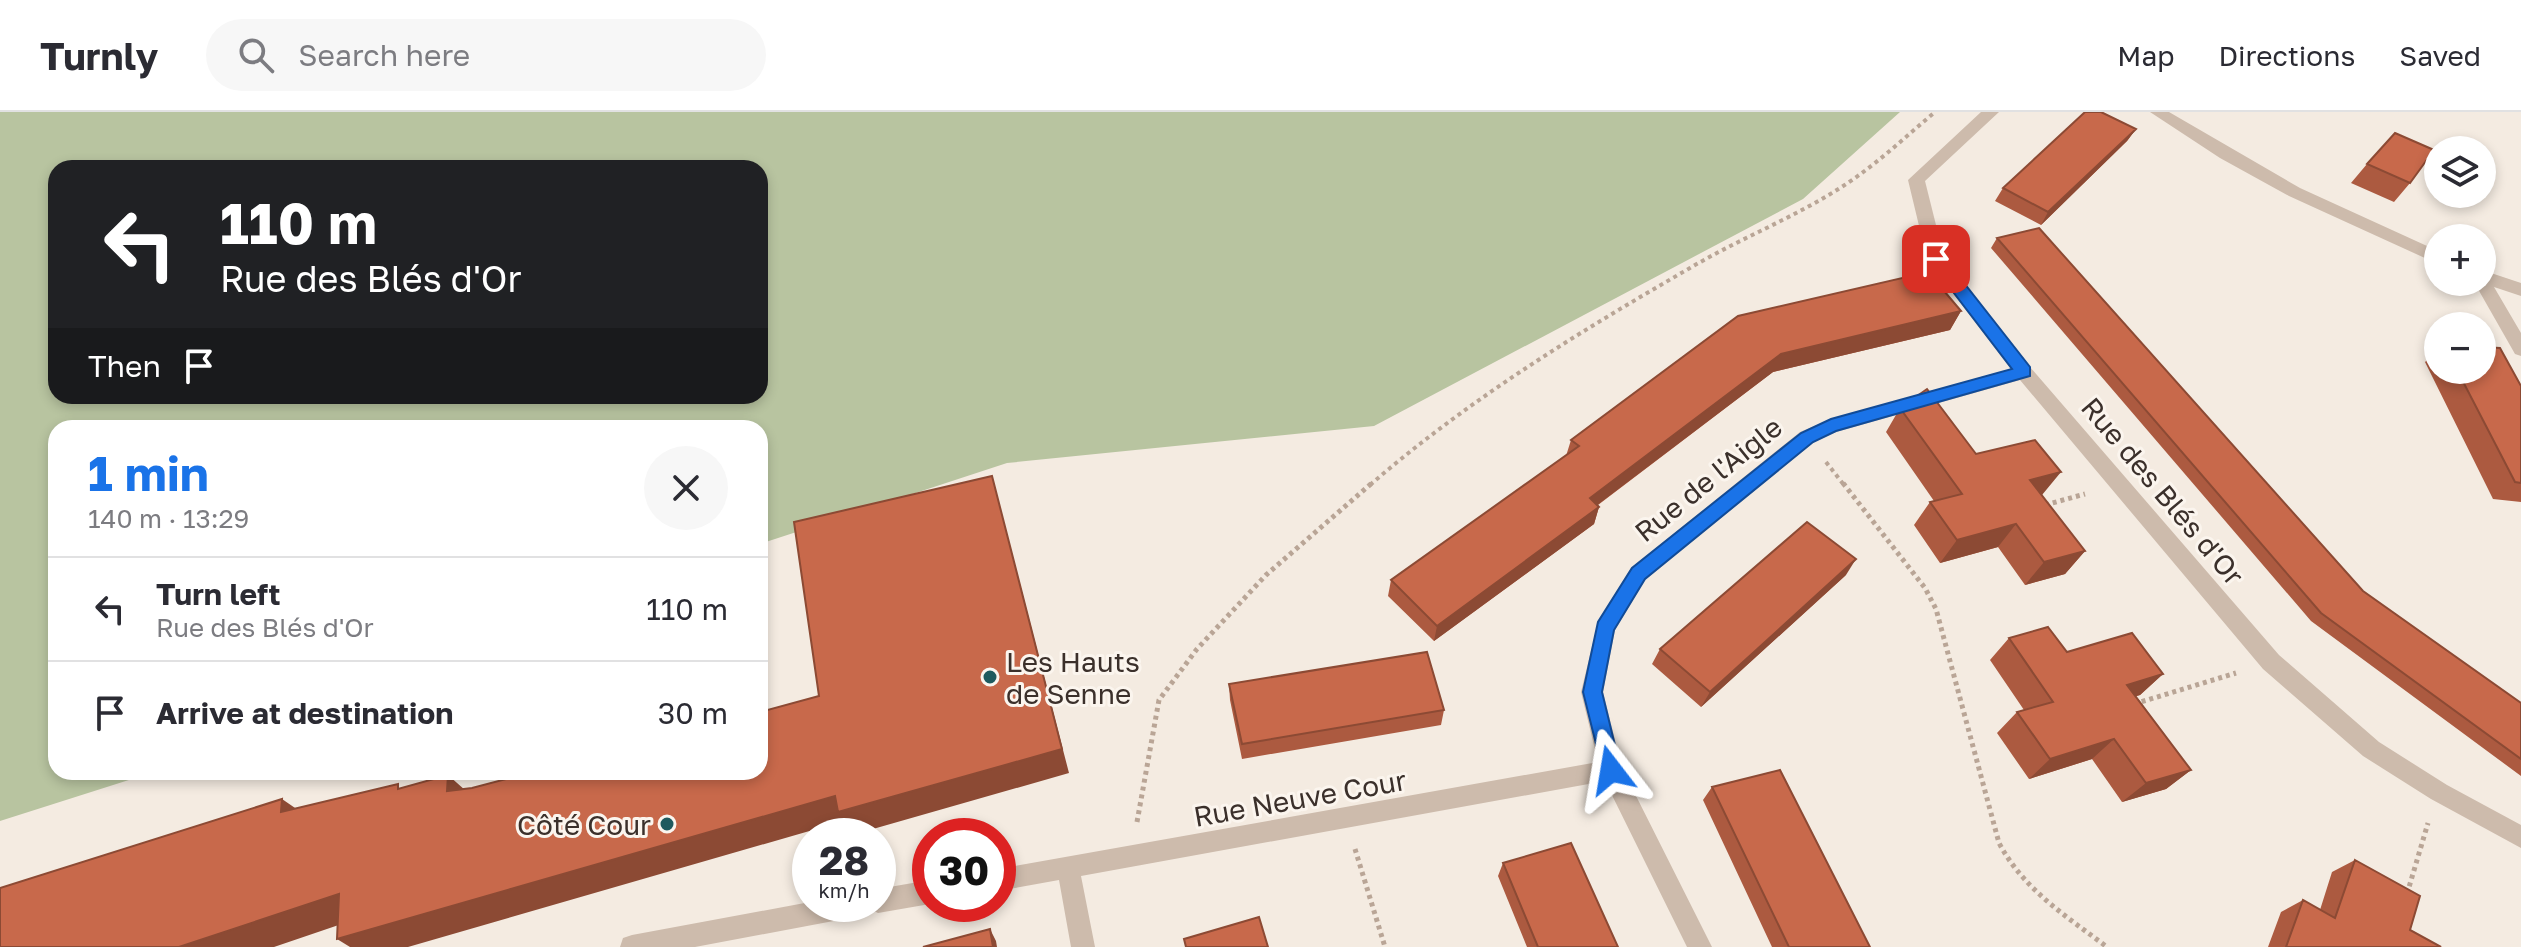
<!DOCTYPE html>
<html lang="en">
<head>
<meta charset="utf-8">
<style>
	:root { --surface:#fff; --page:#f7f7f7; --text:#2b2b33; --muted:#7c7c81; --line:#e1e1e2; --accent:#1a73e8 }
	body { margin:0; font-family:"Golos Text",sans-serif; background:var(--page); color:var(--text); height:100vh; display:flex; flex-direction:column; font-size:30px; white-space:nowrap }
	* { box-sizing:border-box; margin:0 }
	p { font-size:26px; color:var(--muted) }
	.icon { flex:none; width:44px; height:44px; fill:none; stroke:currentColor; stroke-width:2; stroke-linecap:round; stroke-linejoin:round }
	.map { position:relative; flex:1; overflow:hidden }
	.drawer { position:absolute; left:48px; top:308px; width:720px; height:360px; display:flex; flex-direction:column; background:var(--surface); border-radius:24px; box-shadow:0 4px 12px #0003 }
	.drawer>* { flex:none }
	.guide { position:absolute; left:48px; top:48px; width:720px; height:244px; border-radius:24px; box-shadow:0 4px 12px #0003; background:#202124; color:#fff; overflow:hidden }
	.tools { position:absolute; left:2424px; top:24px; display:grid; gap:16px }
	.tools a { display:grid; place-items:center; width:72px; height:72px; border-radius:50%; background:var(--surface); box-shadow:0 4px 12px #0003; font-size:40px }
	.speed { position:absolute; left:792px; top:706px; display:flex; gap:16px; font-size:40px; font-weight:700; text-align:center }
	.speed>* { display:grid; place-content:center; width:104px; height:104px; border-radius:50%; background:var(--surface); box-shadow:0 4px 12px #0003; line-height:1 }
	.speed small { font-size:20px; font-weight:400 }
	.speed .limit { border:12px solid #d22; background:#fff; color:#111 }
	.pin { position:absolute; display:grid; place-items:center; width:68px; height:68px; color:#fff; margin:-34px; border-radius:16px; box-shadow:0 4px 12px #0006 }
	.me { position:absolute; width:88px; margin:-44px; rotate:346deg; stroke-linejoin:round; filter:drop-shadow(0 0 6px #0008) }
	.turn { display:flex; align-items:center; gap:28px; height:168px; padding:0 40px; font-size:36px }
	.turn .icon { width:104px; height:104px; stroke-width:2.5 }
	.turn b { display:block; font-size:56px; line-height:68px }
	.then { display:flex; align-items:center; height:76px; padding:0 40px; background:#0003; gap:16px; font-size:30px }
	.round { display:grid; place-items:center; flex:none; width:84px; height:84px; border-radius:42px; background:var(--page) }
	.overview { display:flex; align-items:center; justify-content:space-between; height:136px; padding:0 40px }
	h1 { font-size:48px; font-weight:700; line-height:60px; color:var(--accent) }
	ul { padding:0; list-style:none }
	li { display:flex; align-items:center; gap:24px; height:104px; padding:0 40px; border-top:2px solid var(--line) }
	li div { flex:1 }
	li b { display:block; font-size:30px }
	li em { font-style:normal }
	header { display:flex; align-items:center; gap:48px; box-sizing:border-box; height:112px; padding:0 40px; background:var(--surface); border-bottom:2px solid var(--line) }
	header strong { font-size:38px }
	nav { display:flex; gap:44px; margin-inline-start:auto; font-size:28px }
	.search { width:560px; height:72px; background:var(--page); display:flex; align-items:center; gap:20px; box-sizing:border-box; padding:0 28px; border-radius:44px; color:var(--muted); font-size:30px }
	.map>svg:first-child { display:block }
	.green { fill:#b8c4a0; fill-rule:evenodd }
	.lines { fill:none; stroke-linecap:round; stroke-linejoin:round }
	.path-far1 { stroke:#b9a596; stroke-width:4; stroke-dasharray:4 4; stroke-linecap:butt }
	.path { stroke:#b9a596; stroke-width:5; stroke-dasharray:4 4; stroke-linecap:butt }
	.minor { fill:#cdbbac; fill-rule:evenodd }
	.wall { fill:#ac5a40 }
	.shaded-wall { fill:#8c4a34 }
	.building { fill:#c8694b; stroke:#8c4a34; stroke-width:2 }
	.route { fill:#1a73e8; stroke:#114b97; stroke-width:2 }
	.poi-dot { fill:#1f5a5e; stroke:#fbf5ee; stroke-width:3 }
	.labels { text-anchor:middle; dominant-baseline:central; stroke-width:6; stroke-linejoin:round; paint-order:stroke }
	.street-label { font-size:28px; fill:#3b302b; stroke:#fbf5ee }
	.poi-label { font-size:28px; fill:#3b302b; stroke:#fbf5ee; text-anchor:start }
</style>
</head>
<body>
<header>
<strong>Turnly</strong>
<div class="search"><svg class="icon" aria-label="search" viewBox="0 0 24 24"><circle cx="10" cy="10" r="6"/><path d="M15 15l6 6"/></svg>Search here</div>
<nav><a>Map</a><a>Directions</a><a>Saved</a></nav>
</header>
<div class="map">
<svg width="2521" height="835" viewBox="0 0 2521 835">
	<rect width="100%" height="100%" fill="#f4ebe1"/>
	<!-- green -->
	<path class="green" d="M0 0H1900L1803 87 1374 314 1007 351 760 432V316H56V660H154L0 709ZM56 56H760V284H56Z"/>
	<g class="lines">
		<!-- path-far1 -->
		<path class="path-far1" d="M1826 350 1844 373
			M1370 373C1468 288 1579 220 1690 156 1739 127 1793 106 1840 76 1875 54 1904 26 1935 0"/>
		<!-- path -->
		<path class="path" d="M1843 371 1925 476 1936 497 1999 731C2024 778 2066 804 2107 835
			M2045 393 2085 382
			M2134 592 2236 561
			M1137 710 1159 588 1197 537 1266 463 1372 371
			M1355 737 1385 835
			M2407 782 2428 711"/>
		<!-- minor -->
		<path class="minor" d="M1981 0H1999L1925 69 1944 145 2030 255 2279 543 2379 630 2447 673 2521 713V736L2431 687 2363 644 2263 557 2020 268 1836 320 1814 330 1645 468 1615 518 1603 580 1622 656 1712 835H1687L1605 669 1081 764 1095 835H1071L1059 768 998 779V757L1598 650 1581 580 1598 510 1631 456 1800 320 1831 307 2011 257 1927 147 1908 68Z
			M2150 0H2169L2300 76 2438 139V152L2289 84 2220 46Z
			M2482 158 2521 171V184L2494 175 2521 221V244L2515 242 2474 170H2482Z
			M930 768V792L878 801 870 797 860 804 695 835H620L623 826 632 823 810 790 878 792V777Z"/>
	</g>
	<!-- wall -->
	<path class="wall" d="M2136 17 2127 29 2041 113 1995 89 2003 76Z
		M2367 52 2410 71 2394 90 2351 71Z
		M1997 126 2363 479 2521 591V664L2311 509 1991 136Z
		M1961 199 1950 218 1773 260 1598 393 1599 395 1594 412 1434 529 1388 484 1391 468 1566 344 1571 328 1738 204Z
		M2438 238V258H2482L2521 274V390L2493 387 2425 250Z
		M1900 296 2042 384 2085 439 2065 462 2025 473 1998 435 1940 451 1914 413 1930 390 1934 389 1886 320Z
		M1846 463 1701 595 1652 552 1660 537Z
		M2009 526 2163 562 2140 583 2136 584 2191 658 2166 677 2122 690 2092 647 2029 667 1997 621 2017 600 2024 598 1990 548Z
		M1229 572 1444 598 1441 613 1242 647 1230 588Z
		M1712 675 1870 835H1772L1703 688Z
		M2355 748 2410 818 2441 835H2268L2281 800 2303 788 2320 798 2332 760Z
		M1503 751 1618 835H1527L1498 764Z"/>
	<!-- shaded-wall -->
	<path class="shaded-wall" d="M2136 17 2127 29 2041 113 2048 100Z
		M1961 199 1950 218 1773 260 1584 403 1590 386 1781 242Z
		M2061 360 2042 383 2030 368Z
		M992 364 1069 661 852 723 844 709 408 835H350L337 827 835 684Z
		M1599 395 1594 412 1434 529 1437 514Z
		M2016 412 1998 435 1940 451 1957 428Z
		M2085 439 2065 462 2025 473 2044 450Z
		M1856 447 1846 463 1701 595 1710 580Z
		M2163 562 2140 583 2105 594 2127 573Z
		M2114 627 2092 647 2029 667 2050 647Z
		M2191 658 2166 677 2122 690 2146 671Z
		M448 663 474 686 447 679Z
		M282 687 314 709 281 700Z
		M339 782 371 802 274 835H179Z
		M990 817 996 829 997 835H993Z"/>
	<!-- building -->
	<path class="building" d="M2085 0H2101L2136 17 2048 100 2003 76Z
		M2395 21 2434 38 2410 71 2367 52Z
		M2039 116 2363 479 2521 591V647L2321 501 1997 126Z
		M1928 160 1961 199 1781 242 1590 386 1599 395 1437 514 1391 468 1579 334 1571 328 1738 204Z
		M2482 235 2500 236 2521 274V371L2515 370 2457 258H2482Z
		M1927 277 1976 342 2035 328 2061 360 2030 368 2085 439 2044 450 2016 412 1957 428 1930 390 1962 382 1900 296Z
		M992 364 1062 637 838 700 835 684 337 827 339 782 179 835H0V776L282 687 281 700 398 672V677L448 663 447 679 472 676 533 660H760V600L819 584 794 410Z
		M1807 410 1856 447 1710 580 1660 537Z
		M2048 515 2067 540 2132 521 2163 562 2127 573 2191 658 2146 671 2114 627 2050 647 2017 600 2053 590 2009 526Z
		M1427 540 1444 598 1242 632 1229 572Z
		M1780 658 1870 835H1789L1712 675Z
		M1571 731 1618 835H1538L1503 751Z
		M2355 748 2420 784 2410 818 2441 835H2286L2303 788 2335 806Z
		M1259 805 1268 835H1186L1184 827Z
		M990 817 993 835H923Z"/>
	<!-- route -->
	<path class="route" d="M1936 142 1942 143 2030 255V264L1836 319 1813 330 1645 467 1614 518 1602 580 1621 658 1618 664H1604L1583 580 1598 510 1632 456 1801 321 1831 307 2012 257 1931 151 1929 147Z"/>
	<!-- markers -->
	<g class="poi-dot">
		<circle cx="990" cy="565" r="8"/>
		<circle cx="667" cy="712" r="8"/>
	</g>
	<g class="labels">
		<!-- street labels -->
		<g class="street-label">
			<text transform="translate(1708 367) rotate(-39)">Rue de l'Aigle</text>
			<text transform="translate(2163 379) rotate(50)">Rue des Blés d'Or</text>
			<text transform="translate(1300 686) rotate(-10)">Rue Neuve Cour</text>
		</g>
		<!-- poi labels -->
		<g class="poi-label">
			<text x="1006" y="549">Les Hauts<tspan x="1006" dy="32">de Senne</tspan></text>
			<text x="651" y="712" text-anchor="end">Côté Cour</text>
		</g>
	</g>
</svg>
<div class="tools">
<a><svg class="icon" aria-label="layers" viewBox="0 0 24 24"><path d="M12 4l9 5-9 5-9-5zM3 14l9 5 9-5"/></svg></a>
<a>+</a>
<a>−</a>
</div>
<div class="speed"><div>28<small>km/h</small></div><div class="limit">30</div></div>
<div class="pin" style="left:1936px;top:147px;background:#d93025"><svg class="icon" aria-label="arrive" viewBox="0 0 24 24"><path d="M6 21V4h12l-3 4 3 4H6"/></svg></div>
<svg class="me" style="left:1611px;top:658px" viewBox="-20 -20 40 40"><path d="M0-17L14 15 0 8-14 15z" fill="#1a73e8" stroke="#fff" stroke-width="4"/></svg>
<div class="guide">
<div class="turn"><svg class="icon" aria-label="left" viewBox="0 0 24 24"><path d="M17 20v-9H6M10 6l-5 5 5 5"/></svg><div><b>110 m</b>Rue des Blés d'Or</div></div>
<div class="then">Then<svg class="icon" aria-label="arrive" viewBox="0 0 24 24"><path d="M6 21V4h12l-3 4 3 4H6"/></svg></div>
</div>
<section class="drawer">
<div class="overview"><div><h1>1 min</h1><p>140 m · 13:29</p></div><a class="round"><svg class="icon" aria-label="close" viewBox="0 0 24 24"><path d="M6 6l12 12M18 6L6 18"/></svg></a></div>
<ul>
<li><svg class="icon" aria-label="left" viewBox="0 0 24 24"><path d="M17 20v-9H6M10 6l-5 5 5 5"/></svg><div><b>Turn left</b><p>Rue des Blés d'Or</p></div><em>110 m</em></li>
<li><svg class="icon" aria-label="arrive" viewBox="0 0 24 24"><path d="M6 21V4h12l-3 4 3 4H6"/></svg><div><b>Arrive at destination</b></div><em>30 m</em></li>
</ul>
</section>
</div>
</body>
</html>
